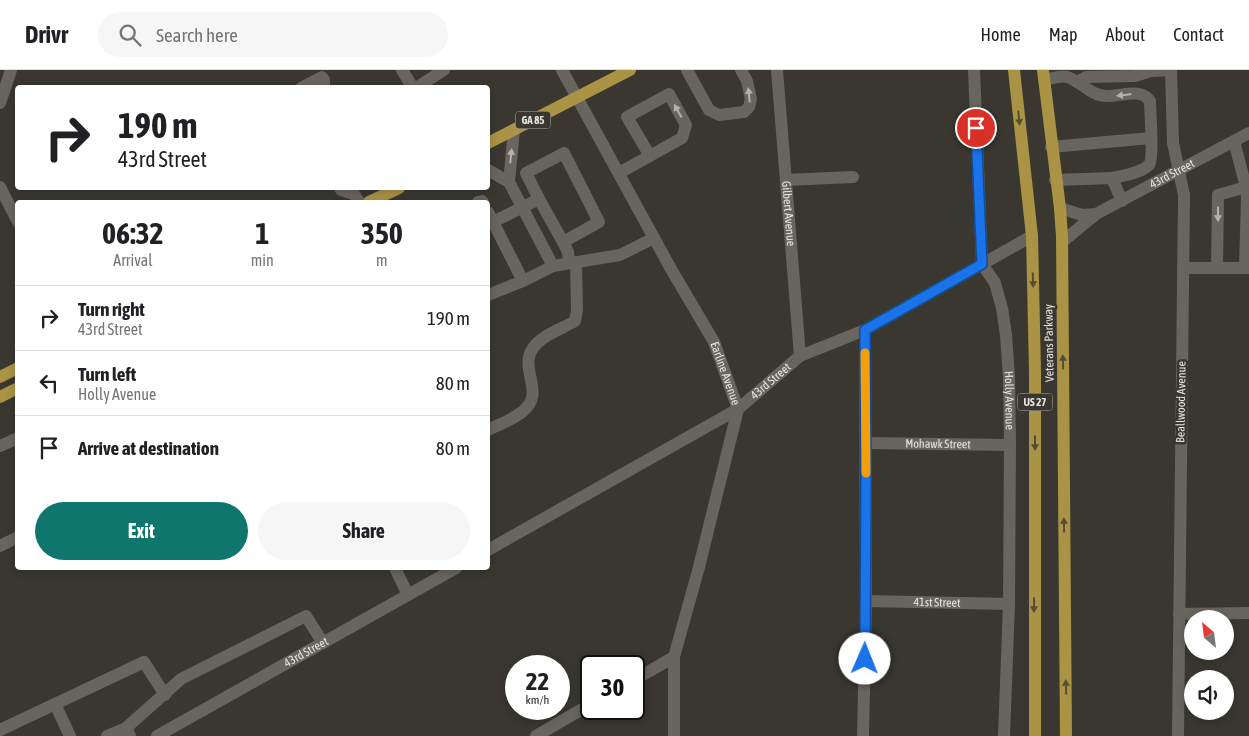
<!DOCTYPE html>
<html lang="en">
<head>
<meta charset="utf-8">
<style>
	:root { --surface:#fff; --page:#f6f6f6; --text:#202124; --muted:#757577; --line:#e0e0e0; --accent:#0f766e }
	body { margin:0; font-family:"Asap Condensed",sans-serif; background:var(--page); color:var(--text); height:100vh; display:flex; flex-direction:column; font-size:19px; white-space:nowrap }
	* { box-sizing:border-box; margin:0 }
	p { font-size:16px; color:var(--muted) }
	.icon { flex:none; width:28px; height:28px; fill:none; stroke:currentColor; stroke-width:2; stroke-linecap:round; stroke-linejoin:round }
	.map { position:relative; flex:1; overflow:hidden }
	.sheet { position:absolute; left:15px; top:130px; width:475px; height:370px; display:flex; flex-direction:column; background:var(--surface); border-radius:5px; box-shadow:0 2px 8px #0003 }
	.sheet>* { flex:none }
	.banner { position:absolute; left:15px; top:15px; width:475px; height:105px; border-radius:5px; box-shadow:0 2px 8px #0003; background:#fff; color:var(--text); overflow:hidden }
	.needle { width:32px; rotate:332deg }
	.controls { position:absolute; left:1184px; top:540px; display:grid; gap:10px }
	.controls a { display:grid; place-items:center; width:50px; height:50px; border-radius:50%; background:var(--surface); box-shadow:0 2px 8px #0003; font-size:25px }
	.speed { position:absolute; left:505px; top:585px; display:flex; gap:10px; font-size:25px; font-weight:700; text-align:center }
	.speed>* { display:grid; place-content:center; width:65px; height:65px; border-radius:50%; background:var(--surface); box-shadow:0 2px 8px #0003; line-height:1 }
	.speed small { font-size:12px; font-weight:400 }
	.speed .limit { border:2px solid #111; border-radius:8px; background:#fff; color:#111 }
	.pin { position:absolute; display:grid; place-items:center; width:42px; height:42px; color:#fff; margin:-21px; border:2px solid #fff; border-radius:50%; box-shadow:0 1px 5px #0007 }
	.me { position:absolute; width:55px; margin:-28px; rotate:1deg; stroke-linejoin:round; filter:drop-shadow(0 0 4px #0008) }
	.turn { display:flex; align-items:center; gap:18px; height:105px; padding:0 20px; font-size:22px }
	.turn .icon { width:65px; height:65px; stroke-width:2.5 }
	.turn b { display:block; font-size:35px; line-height:42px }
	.eta { display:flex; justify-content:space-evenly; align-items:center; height:85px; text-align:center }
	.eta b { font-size:30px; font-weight:700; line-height:35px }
	.cta { display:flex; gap:10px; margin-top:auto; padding:10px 20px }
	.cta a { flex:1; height:58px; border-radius:30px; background:var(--accent); color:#fff; font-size:20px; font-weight:700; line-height:58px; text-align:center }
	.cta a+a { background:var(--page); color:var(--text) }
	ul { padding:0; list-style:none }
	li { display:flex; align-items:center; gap:15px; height:65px; padding:0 20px; border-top:1px solid var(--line) }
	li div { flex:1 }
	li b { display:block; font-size:19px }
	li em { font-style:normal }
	header { display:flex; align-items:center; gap:30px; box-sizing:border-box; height:70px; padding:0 25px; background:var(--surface); border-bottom:1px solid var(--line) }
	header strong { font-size:24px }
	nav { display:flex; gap:28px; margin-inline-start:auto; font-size:18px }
	.search { width:350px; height:45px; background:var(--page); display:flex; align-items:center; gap:12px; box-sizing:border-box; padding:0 18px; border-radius:28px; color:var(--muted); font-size:19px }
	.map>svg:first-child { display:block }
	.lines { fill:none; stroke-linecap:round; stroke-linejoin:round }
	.minor { stroke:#68655e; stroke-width:12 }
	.major { stroke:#aa9345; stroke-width:12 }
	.oneway { fill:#b4b2ac }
	.oneway2 { fill:#554e35 }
	.route-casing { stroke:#114b97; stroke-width:12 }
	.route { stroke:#1a73e8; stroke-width:9 }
	.slow { stroke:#f59e0b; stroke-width:9 }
	.labels { text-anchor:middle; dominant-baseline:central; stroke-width:5; stroke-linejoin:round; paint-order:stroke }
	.shield { fill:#393730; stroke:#b2b1ab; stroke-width:1 }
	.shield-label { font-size:11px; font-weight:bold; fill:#e6e5e0 }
	.street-label { font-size:12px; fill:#e6e5e0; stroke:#393730 }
</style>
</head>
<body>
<header>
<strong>Drivr</strong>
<div class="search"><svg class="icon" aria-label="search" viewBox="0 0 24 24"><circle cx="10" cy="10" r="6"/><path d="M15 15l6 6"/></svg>Search here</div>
<nav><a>Home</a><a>Map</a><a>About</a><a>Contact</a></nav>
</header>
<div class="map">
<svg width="1249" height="666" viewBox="0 0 1249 666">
	<rect width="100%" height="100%" fill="#393730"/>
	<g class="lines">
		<!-- minor -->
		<g class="minor">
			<path d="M402 0 413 18"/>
			<path id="s1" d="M562 0 671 199 714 272 738 339 699 497 674 587V666"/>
			<path d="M687 0 709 40 719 45 744 42 749 37 751 29 747 11 741 0"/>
			<path id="s2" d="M777 0 800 286"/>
			<path id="s3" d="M974 0 982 194 995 213 1002 238 1006 265 1009 307 1010 375 1009 534 1004 666"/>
			<path d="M1171 0 1173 73 1184 125 1178 666"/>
			<path d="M1044 10C1051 9 1061 5 1067 7 1081 11 1091 26 1106 26 1120 27 1140 17 1150 31 1150 41 1154 89 1149 95 1141 103 1122 106 1112 108"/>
			<path d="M1077 12 1086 7 1135 6 1151 1 1171 0"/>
			<path d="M301 18 322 7 324 10V18"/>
			<path d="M416 18 444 0"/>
			<path d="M0 33 11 0"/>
			<path d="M514 60 509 112 553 196"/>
			<path d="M1234 71 1246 117 1247 128 1245 198"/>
			<path d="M1051 77 1151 68"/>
			<path d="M488 100 509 112"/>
			<path d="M619 103 682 68 686 55 669 24 627 47 650 86"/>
			<path d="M786 110 853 107"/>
			<path d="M1055 110 1112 108 1122 131"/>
			<path d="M0 117 18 152"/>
			<path d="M340 118 341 120 354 124 359 132"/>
			<path d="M539 129 563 172"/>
			<path d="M478 132 482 131 483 132"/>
			<path d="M1060 138 1082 145 1096 144"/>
			<path d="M488 142 523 211"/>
			<path d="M493 152 539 129 526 103 564 83 599 152 563 172 568 182 569 193"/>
			<path id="s4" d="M1062 172 1096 144 1249 63"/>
			<path d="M1183 198H1249"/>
			<path d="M1217 198 1218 125 1246 117"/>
			<path d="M488 225 523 211 553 196 620 185 654 168"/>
			<path d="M488 360C498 355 512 350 522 342 547 323 518 299 533 278 542 265 562 259 575 251L577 240 576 192"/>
			<path id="s5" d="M866 373 1010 375"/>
			<path d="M0 376 18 368"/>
			<path d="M0 476 18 467"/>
			<path id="s6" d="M488 480 738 339 800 286 865 260 1032 166"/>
			<path d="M395 498 408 525"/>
			<path id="s7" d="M866 531 1009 534"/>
			<path d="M1179 544 1249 543"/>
			<path d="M634 610 674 587"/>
			<path d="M55 634 70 666"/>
			<path d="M0 660 144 592 165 625"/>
			<path d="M107 666 126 658"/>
			<path d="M130 666 126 658 181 609 306 546 323 573"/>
			<path id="s8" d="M157 666 456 498"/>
			<path d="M536 666 591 634"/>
			<path d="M863 666 866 531 865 260"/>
		</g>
		<!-- major -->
		<path class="major" d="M1014 0 1032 166 1035 302V666
			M1043 0 1060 138 1062 166 1066 666
			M488 73 630 0
			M369 132 399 118
			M0 307 18 298
			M0 327 18 318"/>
	</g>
	<!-- one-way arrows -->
	<defs><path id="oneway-solid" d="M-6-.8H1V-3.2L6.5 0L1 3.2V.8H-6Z" transform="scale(1.25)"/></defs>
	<g class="oneway">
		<use href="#oneway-solid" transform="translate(749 25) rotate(-96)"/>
		<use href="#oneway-solid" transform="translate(1124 25) rotate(173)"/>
		<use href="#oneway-solid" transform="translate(678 41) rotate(-119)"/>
		<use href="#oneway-solid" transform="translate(511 86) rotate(-84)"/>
		<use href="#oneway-solid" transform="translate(1218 144) rotate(90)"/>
	</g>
	<g class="oneway2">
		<use href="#oneway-solid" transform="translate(1019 48) rotate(84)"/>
		<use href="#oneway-solid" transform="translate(1033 210) rotate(88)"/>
		<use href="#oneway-solid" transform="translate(1063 292) rotate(-91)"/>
		<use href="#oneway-solid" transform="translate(1035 373) rotate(90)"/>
		<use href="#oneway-solid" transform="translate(1064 455) rotate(-91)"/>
		<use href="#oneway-solid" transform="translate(1034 535) rotate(90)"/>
		<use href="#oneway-solid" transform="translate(1066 617) rotate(-91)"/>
	</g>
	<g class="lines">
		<defs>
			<path id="route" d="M865 589 866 412 865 260 982 194 976 58"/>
		</defs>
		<!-- route casing -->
		<use href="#route" class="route-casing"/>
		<!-- route -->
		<use href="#route" class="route"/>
		<!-- slow -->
		<path class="slow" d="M865 283 866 403"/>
	</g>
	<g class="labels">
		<!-- shield labels -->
		<g class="shield">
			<rect x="515.5" y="41.5" width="35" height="17" rx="4"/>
			<rect x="1017.5" y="323.5" width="35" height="17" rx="4"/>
		</g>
		<g class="shield-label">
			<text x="533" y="50">GA 85</text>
			<text x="1035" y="332">US 27</text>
		</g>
		<!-- street labels -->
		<g class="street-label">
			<text stroke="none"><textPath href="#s4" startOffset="130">43rd Street</textPath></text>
			<text stroke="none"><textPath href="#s2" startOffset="144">Gilbert Avenue</textPath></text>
			<text transform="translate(1049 273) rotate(-91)">Veterans Parkway</text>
			<text stroke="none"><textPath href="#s1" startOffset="345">Earline Avenue</textPath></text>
			<text stroke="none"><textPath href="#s6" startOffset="330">43rd Street</textPath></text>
			<text stroke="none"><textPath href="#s3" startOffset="336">Holly Avenue</textPath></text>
			<text transform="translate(1181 332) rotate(-89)">Beallwood Avenue</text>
			<text stroke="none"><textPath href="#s5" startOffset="72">Mohawk Street</textPath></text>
			<text stroke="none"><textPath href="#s7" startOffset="71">41st Street</textPath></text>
			<text stroke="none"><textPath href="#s8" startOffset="171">43rd Street</textPath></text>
		</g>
	</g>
</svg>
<div class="controls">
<a><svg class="needle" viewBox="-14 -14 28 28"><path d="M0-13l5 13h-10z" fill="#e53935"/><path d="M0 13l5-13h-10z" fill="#757577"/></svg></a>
<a><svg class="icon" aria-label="sound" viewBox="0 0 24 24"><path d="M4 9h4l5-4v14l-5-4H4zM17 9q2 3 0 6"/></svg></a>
</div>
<div class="speed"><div>22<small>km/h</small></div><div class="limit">30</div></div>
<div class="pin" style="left:976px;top:58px;background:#d93025"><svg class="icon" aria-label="arrive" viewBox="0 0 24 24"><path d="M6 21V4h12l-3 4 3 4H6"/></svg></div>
<svg class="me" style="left:865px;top:589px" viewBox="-20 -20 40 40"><circle r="19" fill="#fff"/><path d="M0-13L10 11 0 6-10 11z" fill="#1a73e8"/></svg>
<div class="banner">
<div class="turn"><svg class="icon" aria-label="right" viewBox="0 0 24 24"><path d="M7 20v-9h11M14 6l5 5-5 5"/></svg><div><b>190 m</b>43rd Street</div></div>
</div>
<section class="sheet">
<div class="eta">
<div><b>06:32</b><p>Arrival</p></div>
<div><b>1</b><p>min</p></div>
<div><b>350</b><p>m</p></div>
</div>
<ul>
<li><svg class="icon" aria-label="right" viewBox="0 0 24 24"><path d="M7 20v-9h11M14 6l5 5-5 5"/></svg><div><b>Turn right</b><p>43rd Street</p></div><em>190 m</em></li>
<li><svg class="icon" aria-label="left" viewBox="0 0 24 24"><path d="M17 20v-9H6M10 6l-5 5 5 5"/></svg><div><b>Turn left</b><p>Holly Avenue</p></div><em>80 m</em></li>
<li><svg class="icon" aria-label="arrive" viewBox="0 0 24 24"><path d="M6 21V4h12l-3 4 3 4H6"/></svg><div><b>Arrive at destination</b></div><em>80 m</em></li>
</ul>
<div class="cta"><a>Exit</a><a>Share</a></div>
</section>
</div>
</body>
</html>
